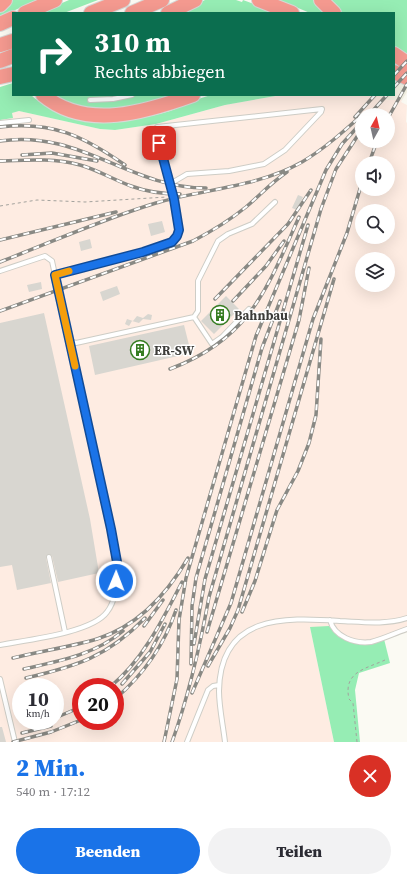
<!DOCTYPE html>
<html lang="de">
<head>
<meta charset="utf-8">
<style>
	:root { --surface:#fff; --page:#f2f2f3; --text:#2b2b33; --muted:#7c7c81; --accent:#1a73e8 }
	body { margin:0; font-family:"Source Serif 4",serif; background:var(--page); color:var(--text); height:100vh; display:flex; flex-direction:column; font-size:15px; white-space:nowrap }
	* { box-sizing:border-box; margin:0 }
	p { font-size:13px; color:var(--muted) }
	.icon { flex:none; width:22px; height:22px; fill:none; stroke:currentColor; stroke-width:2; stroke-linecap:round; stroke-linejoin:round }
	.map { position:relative; height:742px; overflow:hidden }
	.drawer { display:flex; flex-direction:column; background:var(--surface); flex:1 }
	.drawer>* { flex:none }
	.banner { position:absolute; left:12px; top:12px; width:383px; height:84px; border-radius:0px; box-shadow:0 4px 16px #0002; background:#0b6e4f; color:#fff; overflow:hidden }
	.needle { width:26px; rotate:8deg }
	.buttons { position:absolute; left:355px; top:108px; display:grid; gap:8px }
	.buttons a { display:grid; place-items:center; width:40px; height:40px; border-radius:50%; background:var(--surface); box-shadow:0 4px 16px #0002; font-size:20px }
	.speed { position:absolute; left:12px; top:678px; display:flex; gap:8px; font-size:20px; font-weight:700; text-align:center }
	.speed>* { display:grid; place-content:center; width:52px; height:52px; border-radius:50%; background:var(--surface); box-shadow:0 4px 16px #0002; line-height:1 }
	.speed small { font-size:10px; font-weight:400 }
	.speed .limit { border:6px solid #d22; background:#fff; color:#111 }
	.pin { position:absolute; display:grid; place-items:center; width:34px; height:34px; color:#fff; margin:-17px; border-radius:8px; box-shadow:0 2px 6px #0006 }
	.me { position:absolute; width:44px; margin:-22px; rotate:1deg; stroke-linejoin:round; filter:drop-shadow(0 0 3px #0008) }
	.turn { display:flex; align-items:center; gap:14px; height:84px; padding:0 16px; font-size:18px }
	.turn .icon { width:52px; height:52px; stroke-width:2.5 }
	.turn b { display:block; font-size:28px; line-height:34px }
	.round { display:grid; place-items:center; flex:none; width:42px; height:42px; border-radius:21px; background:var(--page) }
	.overview { display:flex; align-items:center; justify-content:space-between; height:68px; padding:0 16px }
	h1 { font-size:24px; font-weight:800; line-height:30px; color:var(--accent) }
	.action { display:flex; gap:8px; margin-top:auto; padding:8px 16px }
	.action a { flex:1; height:46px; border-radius:24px; background:var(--accent); color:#fff; font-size:16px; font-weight:800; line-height:46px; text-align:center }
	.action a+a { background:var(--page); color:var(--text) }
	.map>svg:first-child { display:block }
	.built { fill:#f2f0e2 }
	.industrial { fill:#feece2; fill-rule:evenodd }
	.green { fill:#96edb4 }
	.building { fill:#d8d6d0 }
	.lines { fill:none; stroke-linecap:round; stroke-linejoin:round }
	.service-casing { stroke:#cecdc6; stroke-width:6 }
	.motorway-casing { stroke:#d8d8d7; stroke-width:16 }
	.path { stroke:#a3a29d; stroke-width:1; stroke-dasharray:3 3; stroke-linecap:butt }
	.service { stroke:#fff; stroke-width:4 }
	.motorway { stroke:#f59a90; stroke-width:14 }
	.rail-casing { stroke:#898984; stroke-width:3.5 }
	.rail { stroke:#fff; stroke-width:2; stroke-dasharray:6; stroke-linecap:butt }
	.route-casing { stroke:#114b97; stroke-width:10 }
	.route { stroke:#1a73e8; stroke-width:7 }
	.slow { stroke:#f59e0b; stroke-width:7 }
	.labels { text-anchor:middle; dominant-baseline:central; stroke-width:3; stroke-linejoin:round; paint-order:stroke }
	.poi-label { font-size:13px; font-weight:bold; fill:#3c3c39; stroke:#fff; text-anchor:start }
</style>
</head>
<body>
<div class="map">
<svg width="407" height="742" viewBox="0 0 407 742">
	<rect width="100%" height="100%" fill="#fbfaf3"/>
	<!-- built -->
	<path class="built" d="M407 52V92L402 100H388L378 95H394V66Z"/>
	<!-- industrial -->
	<path class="industrial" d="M281 95H378L388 100H402L401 102 407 105 406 122 407 123V632L371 643 345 639 310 627 334 742H0V120L12 118 11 113 19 111 100 129 115 130 156 124 225 105ZM362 115H388V141H362ZM362 163H388V189H362ZM362 211H388V237H362ZM362 259H388V285H362ZM21 687H55V721H21ZM81 687H115V721H81Z"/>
	<!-- green -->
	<path class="green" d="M11 0H37L0 17V11Z
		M69 0H98L64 13H39Z
		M205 0H236L242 2 243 0 278 13H178Z
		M279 0H316L327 13H310Z
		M327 0H407V54L394 48V13H342L333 7Z
		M13 83V95H31C68 129 127 124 170 111 184 106 199 97 213 95 235 92 259 95 281 95L225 105 156 124 115 130 100 129 19 111 12 113 13 118 0 120V87Z
		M51 95H178C155 103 120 111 95 111 80 110 65 102 51 95Z
		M329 626C344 646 362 642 384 639L390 663 359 673 355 690 360 742H334L310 627Z"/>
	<!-- building -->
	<path class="building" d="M298 195 303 197 297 210 292 208Z
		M162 221 165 232 151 236 148 224Z
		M90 239 92 248 81 251 79 242Z
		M41 282 42 289 29 292 27 285Z
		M117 286 120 294 103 301 100 292Z
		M226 296 239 309 214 334 201 321Z
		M44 313 90 519 99 573 58 582 52 556 49 554 46 558 51 583 17 590 12 565 0 567V323Z
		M148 314 152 315 151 320 143 319 139 323 132 321 129 326 125 324 127 319 133 321 137 316 143 318Z
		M184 325 191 353 95 375 89 346Z
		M0 727H2L6 742H0Z"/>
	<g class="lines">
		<defs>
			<path id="service" d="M90 100 113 99 132 95
				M0 123 29 120
				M0 271 45 256 52 261 117 562C116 579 118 598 107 612 92 633 26 640 0 645
				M55 275C74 270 169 249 177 237 184 225 160 147 156 130L157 127 322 109 321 112 285 150 264 164 229 171 187 174 170 184
				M194 317 212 344 222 337 249 309
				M69 341 76 343 194 317 198 311V281L218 241 228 234 252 224 275 202
				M49 557 65 632
				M330 620C334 637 355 644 371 642 383 639 395 633 407 629
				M0 679 15 742
				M187 742 208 690 213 686 219 685
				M225 742C223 725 219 707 219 691 220 615 283 617 340 621 363 622 385 625 407 618"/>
			<path id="motorway" d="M259 0 292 13
				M321 0 334 13
				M0 5 5 0
				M25 13 55 0
				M91 13 123 0
				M132 13 162 0
				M168 13 195 0
				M0 24 13 18
				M0 45 13 41
				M394 54 407 63
				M0 61 13 56
				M394 72 407 78
				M0 77 13 74
				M43 95C86 131 146 112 193 95"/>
		</defs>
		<!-- service casing -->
		<use href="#service" class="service-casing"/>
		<!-- motorway casing -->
		<use href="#motorway" class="motorway-casing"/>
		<!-- path -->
		<path class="path" d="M0 206 37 200 85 202 167 197
			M357 742 353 703 349 699C343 672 365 669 385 660"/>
		<!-- service -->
		<use href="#service" class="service"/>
		<!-- motorway -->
		<use href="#motorway" class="motorway"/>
		<defs>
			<path id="rail" d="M394 75 407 61
				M394 87 407 73
				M369 115 387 95
				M355 117 375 95
				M388 118 407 84
				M0 127C53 121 83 136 125 165
				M0 141C80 129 129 188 206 188
				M22 155 52 153 97 161
				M0 161C27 160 54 158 80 165 98 170 114 180 131 186 147 192 163 194 180 194
				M369 163 377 141
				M0 240 116 212
				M0 262C52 242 103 219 156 203 204 189 258 187 302 162 324 149 343 132 362 115
				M215 299 288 224 311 190
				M233 301 266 266 284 241
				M0 311 193 241C212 231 230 220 246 207 260 195 272 182 287 172
				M170 369C250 339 267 289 299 217
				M242 612 255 581 277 510 298 471 309 443 316 415 321 339
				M144 626 163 600
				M207 632 299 320 309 268
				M194 644 205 579 308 225
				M13 658C41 651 70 647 97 639 138 626 167 594 188 558
				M191 664 192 606 196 578 262 348 280 301
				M208 666 230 628 238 610 334 279
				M24 669C60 661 94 655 123 631
				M26 678C77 666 107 657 145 618
				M122 684 150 652 165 624
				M110 687C143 660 163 619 182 582
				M192 693 231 603 313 319 347 233 362 182
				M115 699C143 675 164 646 176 610
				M55 718 81 707
				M30 726 47 721
				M22 733 51 726
				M13 742 51 732 81 720
				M164 742 177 679 179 620 186 578 256 336 326 170 342 144 362 122
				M172 742C189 695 200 646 209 597L321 209 336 169 362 129"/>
		</defs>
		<!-- rail casing -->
		<use href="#rail" class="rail-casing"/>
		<!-- rail -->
		<use href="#rail" class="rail"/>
	</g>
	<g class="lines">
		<defs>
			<path id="route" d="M116 581 117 562 111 529 55 275 143 252 172 242 177 236 179 230 174 199 159 143"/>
		</defs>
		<!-- route casing -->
		<use href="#route" class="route-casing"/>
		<!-- route -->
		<use href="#route" class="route"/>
		<!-- slow -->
		<path class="slow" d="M69 271 55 275 75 366"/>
	</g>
	<!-- icons -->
	<defs>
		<symbol id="building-ring" viewBox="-11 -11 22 22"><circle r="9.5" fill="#fff" stroke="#367d22" stroke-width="1.5"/><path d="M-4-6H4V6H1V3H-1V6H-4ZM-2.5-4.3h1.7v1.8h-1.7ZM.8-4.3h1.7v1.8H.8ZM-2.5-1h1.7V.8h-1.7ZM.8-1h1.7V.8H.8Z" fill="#367d22"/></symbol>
	</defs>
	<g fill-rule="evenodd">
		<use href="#building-ring" x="209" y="304" width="22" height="22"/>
		<use href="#building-ring" x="129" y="339" width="22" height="22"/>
	</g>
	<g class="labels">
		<!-- poi labels -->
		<g class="poi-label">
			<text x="234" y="315">Bahnbau</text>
			<text x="154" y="350">ER-SW</text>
		</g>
	</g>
</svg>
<div class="buttons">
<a><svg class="needle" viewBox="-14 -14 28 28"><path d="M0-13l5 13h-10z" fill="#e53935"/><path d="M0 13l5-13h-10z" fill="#7c7c81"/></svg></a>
<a><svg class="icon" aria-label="sound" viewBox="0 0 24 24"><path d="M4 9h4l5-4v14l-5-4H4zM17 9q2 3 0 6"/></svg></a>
<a><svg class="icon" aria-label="search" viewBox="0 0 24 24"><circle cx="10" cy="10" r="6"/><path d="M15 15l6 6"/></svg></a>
<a><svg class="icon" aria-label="layers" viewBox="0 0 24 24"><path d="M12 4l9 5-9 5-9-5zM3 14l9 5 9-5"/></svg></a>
</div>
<div class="speed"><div>10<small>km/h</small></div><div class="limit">20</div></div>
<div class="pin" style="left:159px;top:143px;background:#d93025"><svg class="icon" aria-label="arrive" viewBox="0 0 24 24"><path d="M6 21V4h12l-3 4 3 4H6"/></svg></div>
<svg class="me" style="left:116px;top:581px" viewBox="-20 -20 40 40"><circle r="17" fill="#1a73e8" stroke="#fff" stroke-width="3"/><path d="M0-11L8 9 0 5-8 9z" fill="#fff"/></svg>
<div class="banner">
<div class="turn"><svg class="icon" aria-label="right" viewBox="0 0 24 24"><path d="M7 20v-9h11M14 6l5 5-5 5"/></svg><div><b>310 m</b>Rechts abbiegen</div></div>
</div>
</div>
<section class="drawer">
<div class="overview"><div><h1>2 Min.</h1><p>540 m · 17:12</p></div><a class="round" style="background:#d93025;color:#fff"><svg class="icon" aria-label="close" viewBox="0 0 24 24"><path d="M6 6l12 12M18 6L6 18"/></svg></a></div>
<div class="action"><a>Beenden</a><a>Teilen</a></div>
</section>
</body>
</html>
